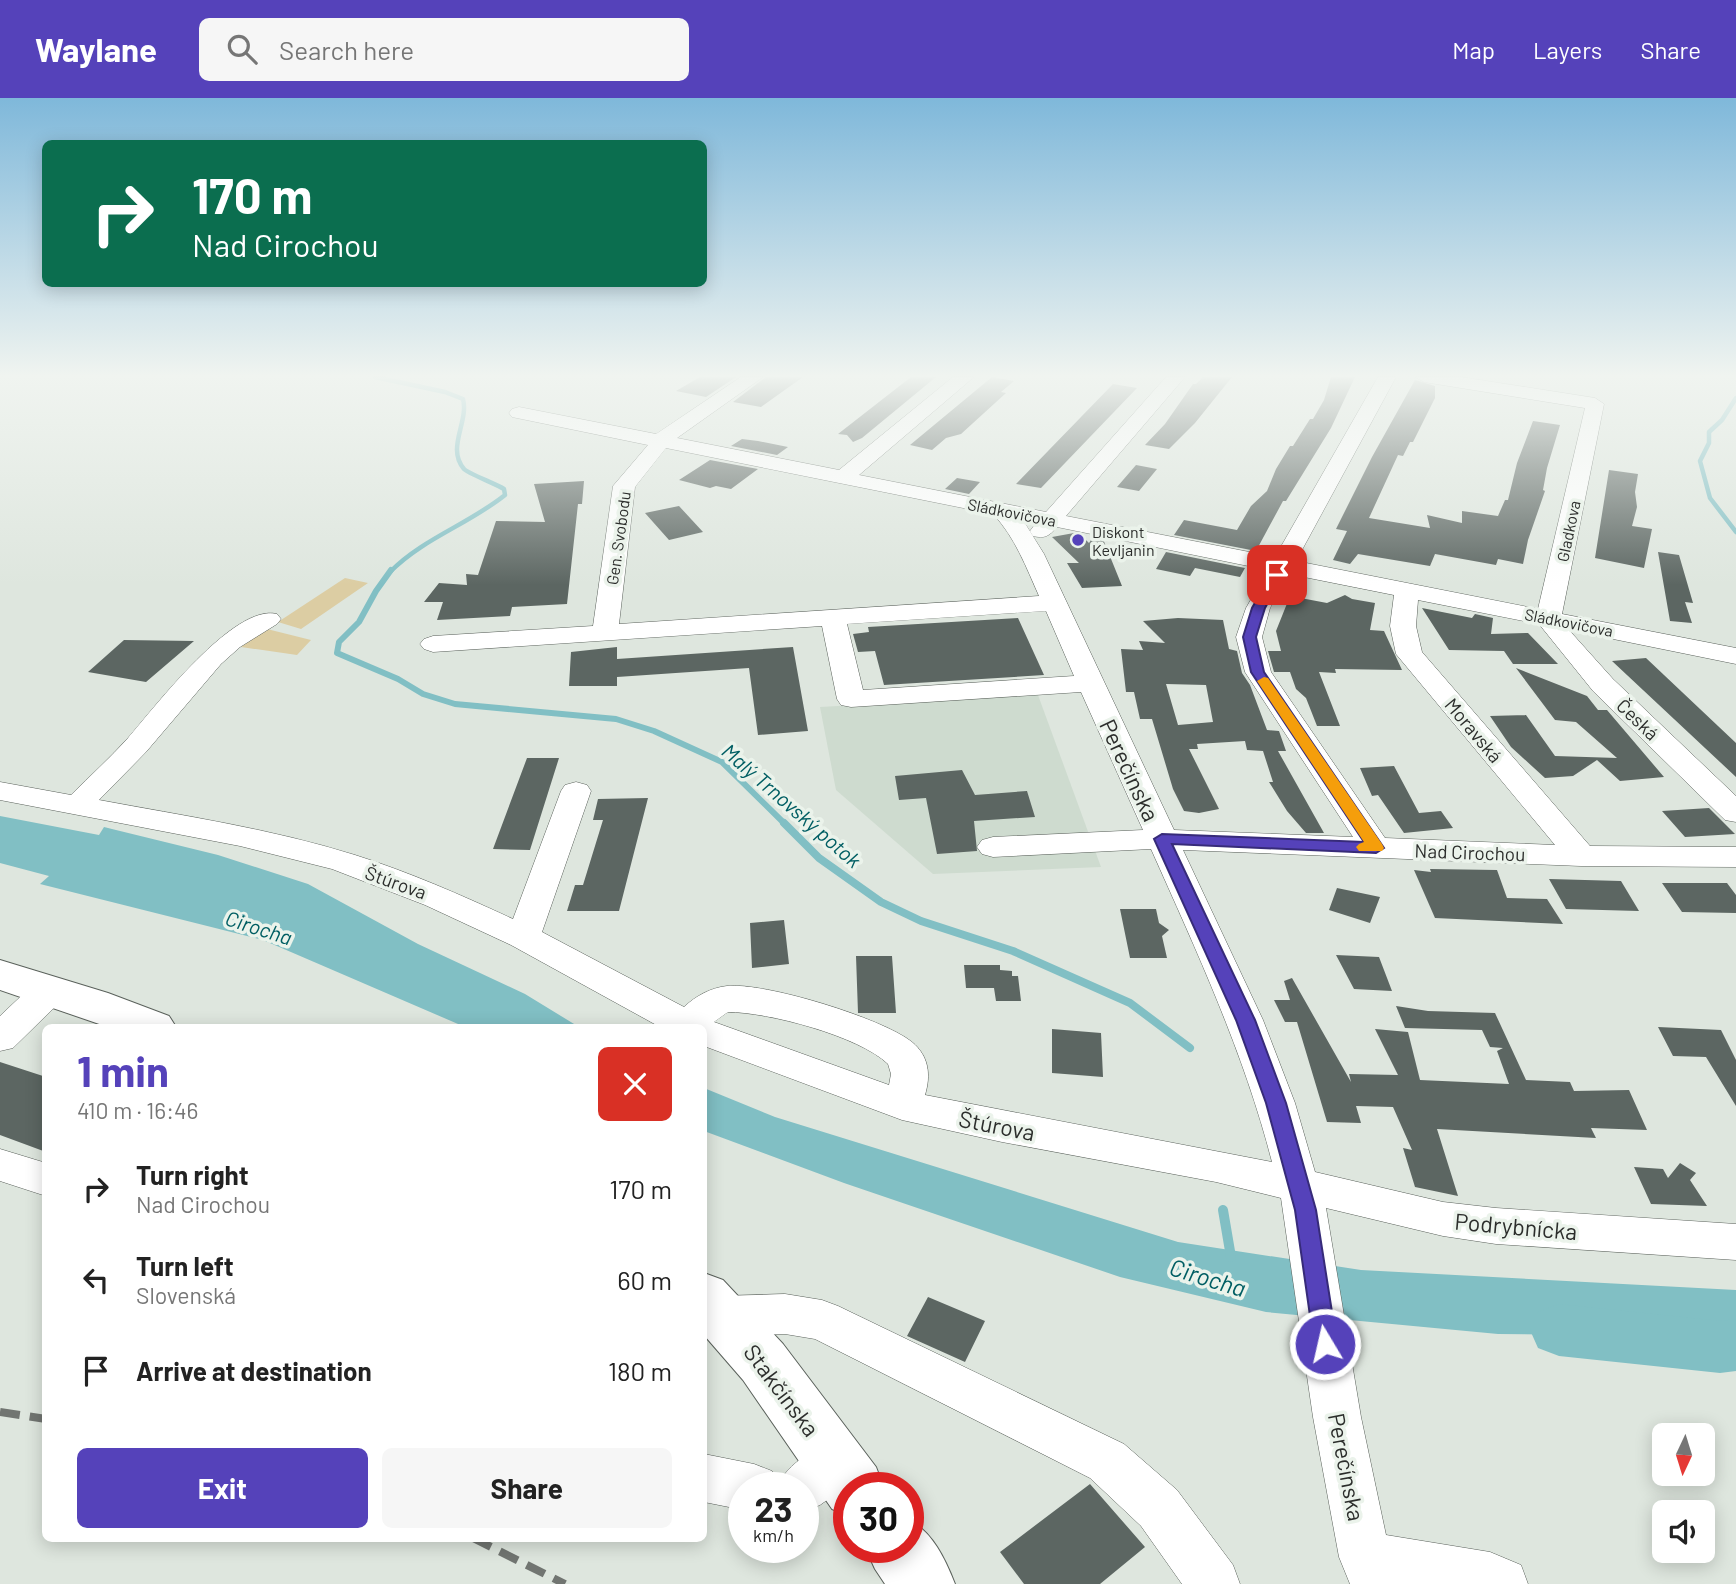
<!DOCTYPE html>
<html lang="en">
<head>
<meta charset="utf-8">
<style>
	:root { --surface:#fff; --page:#f6f6f6; --text:#222; --muted:#767676; --accent:#5542ba }
	body { margin:0; font-family:Barlow,sans-serif; background:var(--page); color:var(--text); height:100vh; display:flex; flex-direction:column; font-size:26px; white-space:nowrap }
	* { box-sizing:border-box; margin:0 }
	p { font-size:23px; color:var(--muted) }
	.icon { flex:none; width:38px; height:38px; fill:none; stroke:currentColor; stroke-width:2; stroke-linecap:round; stroke-linejoin:round }
	.map { position:relative; flex:1; overflow:hidden }
	.drawer { position:absolute; left:42px; top:926px; width:665px; height:518px; display:flex; flex-direction:column; background:var(--surface); border-radius:10px; box-shadow:0 4px 18px #0003 }
	.drawer>* { flex:none }
	.hud { position:absolute; left:42px; top:42px; width:665px; height:147px; border-radius:10px; box-shadow:0 4px 18px #0003; background:#0b6e4f; color:#fff; overflow:hidden }
	.needle { width:46px; rotate:184deg }
	.fabs { position:absolute; left:1652px; top:1325px; display:grid; gap:14px }
	.fabs a { display:grid; place-items:center; width:63px; height:63px; border-radius:10px; background:var(--surface); box-shadow:0 4px 18px #0003; font-size:35px }
	.speed { position:absolute; left:728px; top:1374px; display:flex; gap:14px; font-size:35px; font-weight:700; text-align:center }
	.speed>* { display:grid; place-content:center; width:91px; height:91px; border-radius:50%; background:var(--surface); box-shadow:0 4px 18px #0003; line-height:1 }
	.speed small { font-size:18px; font-weight:400 }
	.speed .limit { border:10px solid #d22; background:#fff; color:#111 }
	.pin { position:absolute; display:grid; place-items:center; width:60px; height:60px; color:#fff; margin:-30px; border-radius:14px; box-shadow:0 4px 10px #0006 }
	.me { position:absolute; width:77px; margin:-38px; rotate:351deg; stroke-linejoin:round; filter:drop-shadow(0 0 5px #0008) }
	.turn { display:flex; align-items:center; gap:24px; height:147px; padding:0 35px; font-size:32px }
	.turn .icon { width:91px; height:91px; stroke-width:2.5 }
	.turn b { display:block; font-size:49px; line-height:60px }
	.round { display:grid; place-items:center; flex:none; width:74px; height:74px; border-radius:10px; background:var(--page) }
	.summary { display:flex; align-items:center; justify-content:space-between; height:119px; padding:0 35px }
	h1 { font-size:42px; font-weight:700; line-height:52px; color:var(--accent) }
	.cta { display:flex; gap:14px; margin-top:auto; padding:14px 35px }
	.cta a { flex:1; height:80px; border-radius:10px; background:var(--accent); color:#fff; font-size:28px; font-weight:700; line-height:80px; text-align:center }
	.cta a+a { background:var(--page); color:var(--text) }
	ul { padding:0; list-style:none }
	li { display:flex; align-items:center; gap:21px; height:91px; padding:0 35px }
	li div { flex:1 }
	li b { display:block; font-size:26px }
	li em { font-style:normal }
	header { display:flex; align-items:center; gap:42px; box-sizing:border-box; height:98px; padding:0 35px; background:var(--accent); color:#fff }
	header strong { font-size:33px }
	nav { display:flex; gap:38px; margin-inline-start:auto; font-size:24px }
	.search { width:490px; height:63px; background:var(--page); display:flex; align-items:center; gap:18px; box-sizing:border-box; padding:0 24px; border-radius:10px; color:var(--muted); font-size:26px }
	.map>svg:first-child { display:block }
	.built { fill:#cedbcf }
	.green { fill:#dccda3 }
	.water { fill:#81bfc4 }
	.lines { fill:none; stroke-linecap:round; stroke-linejoin:round }
	.stream-far3 { stroke:#81bfc4; stroke-width:4.5 }
	.stream-far2 { stroke:#81bfc4; stroke-width:6 }
	.stream-far1 { stroke:#81bfc4; stroke-width:8 }
	.stream { stroke:#81bfc4; stroke-width:10 }
	.river { fill:#81bfc4; fill-rule:evenodd }
	.building { fill:#5c6662; fill-rule:evenodd }
	.minor-casing { stroke:#5a615b; stroke-width:1 }
	.major-casing { stroke:#5a615b; stroke-width:2 }
	.minor { fill:#fff; fill-rule:evenodd }
	.major { fill:#fff; fill-rule:evenodd }
	.rail { stroke:#717571; stroke-width:8; stroke-dasharray:20 10; stroke-linecap:butt }
	.route { fill:#5542ba; stroke:#372b79; stroke-width:2 }
	.slow { fill:#f59e0b }
	.poi-dot { fill:#5542ba; stroke:#ebf3eb; stroke-width:2.5 }
	.labels { text-anchor:middle; dominant-baseline:central; stroke-width:7; stroke-linejoin:round; paint-order:stroke }
	.far-street-label { font-size:16px; fill:#2c2e2c; stroke:#ebf3eb }
	.far-poi-label { font-size:16px; fill:#2c2e2c; stroke:#ebf3eb; text-anchor:start }
	.street-label { font-size:19px; fill:#2c2e2c; stroke:#ebf3eb }
	.water-label { font-size:21px; font-style:italic; fill:#005e63; stroke:#ebf3eb }
	.near-street-label { font-size:23px; fill:#2c2e2c; stroke:#ebf3eb }
	.near-water-label { font-size:24px; font-style:italic; fill:#005e63; stroke:#ebf3eb }
</style>
</head>
<body>
<header>
<strong>Waylane</strong>
<div class="search"><svg class="icon" aria-label="search" viewBox="0 0 24 24"><circle cx="10" cy="10" r="6"/><path d="M15 15l6 6"/></svg>Search here</div>
<nav><a>Map</a><a>Layers</a><a>Share</a></nav>
</header>
<div class="map">
<svg width="1736" height="1486" viewBox="0 0 1736 1486">
	<rect width="100%" height="100%" fill="#dee6de"/>
	<!-- built -->
	<path class="built" d="M1038 597 1101 769 933 776 836 692 820 609Z"/>
	<!-- green -->
	<path class="green" d="M345 480 368 485 301 531 278 524Z
		M267 531 311 542 297 557 241 549Z"/>
	<!-- water -->
	<path class="water" d="M0 718 99 737 104 729 116 732 218 757 308 786 418 846 525 896 579 929H465L263 842 40 786 49 778 0 765Z
		M704 990 775 1019 1178 1144 1361 1172 1736 1192V1242L1686 1238 1498 1236 1266 1214 1120 1179 844 1085 704 1033Z"/>
	<g class="lines">
		<!-- stream-far3 -->
		<path class="stream-far3" d="M375 279 445 294 463 301C469 324 446 350 464 371 467 375 496 386 504 391L505 397C469 426 422 441 390 474
			M1736 300 1722 322 1709 334V345L1700 363 1710 400 1736 434"/>
		<!-- stream-far2 -->
		<path class="stream-far2" d="M391 472 376 493 359 524 339 544 337 555 398 581 423 596 455 606 616 621 654 633 722 664 786 727"/>
		<!-- stream-far1 -->
		<path class="stream-far1" d="M784 725 819 760 881 804 921 823 1013 853 1130 905 1190 950"/>
		<!-- stream -->
		<path class="stream" d="M1223 1112 1231 1159"/>
		<!-- river -->
		<path class="river" d="M1559 1206 1720 1223 1736 1221V1273L1720 1275 1559 1258 1538 1250 1530 1232 1538 1214Z"/>
	</g>
	<!-- building -->
	<path class="building" d="M700 279H736L706 299 676 293Z
		M766 279H803L761 309 733 304Z
		M911 279H936L862 340 853 344 847 337 838 336Z
		M992 279 1014 283 1001 294 1006 295 961 336 946 340 932 352 910 347Z
		M1203 279H1232L1195 325 1169 351 1145 347 1165 326 1193 286H1196Z
		M1331 279H1355L1331 330 1286 403H1283L1256 453 1174 437 1184 422 1237 432 1251 408 1267 393 1276 371 1290 348H1293L1310 321H1313L1324 302Z
		M1415 282 1435 288V300L1413 344H1410L1403 358 1398 357 1369 420 1430 430 1427 417 1462 425V413L1498 418 1505 402H1508L1517 365 1533 323 1560 327 1547 370 1543 392 1545 393 1528 442 1523 466 1498 461 1496 467 1435 456 1430 468 1358 456 1350 466 1333 462 1347 433 1336 431 1372 359Z
		M1113 286 1137 290 1041 390 1016 386Z
		M742 341 758 343 788 349 777 357 731 348Z
		M710 362 758 371 731 391 716 388 710 390 679 382Z
		M1136 367 1157 371 1139 393 1117 389Z
		M1609 372 1638 376 1635 394 1637 409 1632 428 1652 431 1644 470 1595 460Z
		M957 380 980 384 969 396 945 391Z
		M584 383 582 406H578L567 506 512 509 510 518 437 522 443 504H424L439 485 467 487 466 476 478 477 496 423 545 424 534 386Z
		M679 408 703 434 669 442 645 415Z
		M1074 435 1080 436 1089 445 1093 439 1103 441 1122 488 1082 490 1067 465H1079L1052 439Z
		M1166 454 1245 470 1240 479 1195 470 1190 478 1156 471Z
		M1658 454 1679 457 1693 505 1685 504 1692 525 1670 523Z
		M1345 497 1352 501 1375 505 1370 532 1384 533 1402 572 1335 571 1336 575 1319 574 1340 628H1317L1306 600 1296 591 1290 574H1274L1268 553H1281L1276 533 1290 498 1327 505Z
		M1422 510 1472 520 1475 516 1493 520 1491 536 1528 535 1558 566H1513L1504 553 1449 552Z
		M1018 520 1044 577 884 587 875 553 858 554 853 536 869 534 868 529Z
		M1178 520 1223 522 1229 551 1237 553 1242 575 1250 587 1267 632 1279 633 1286 653H1278L1324 735H1306L1287 713 1269 684H1273L1263 653 1247 652 1245 643 1197 646 1198 651H1189L1219 711 1199 715 1184 713 1173 691 1152 621H1140L1134 594H1126L1121 551 1143 552 1139 543 1165 545 1143 523ZM1166 586 1206 587 1213 624 1178 627Z
		M124 542 194 543 146 584 88 574Z
		M617 549V561L793 549 808 633 758 637 749 570 617 579V588H569L571 554Z
		M1646 560 1736 645V679L1612 563Z
		M1516 570 1587 598 1598 612H1607L1664 679 1620 683 1597 662 1573 678 1545 680 1511 649 1490 618 1526 617 1555 658 1617 660 1576 624 1555 622Z
		M527 660H559L530 752 493 751Z
		M1394 668 1419 715 1441 713 1453 730 1404 735 1378 697 1372 698 1360 670Z
		M962 672 975 697 1027 693 1035 719 974 723 977 753 937 756 926 700 899 702 895 678Z
		M648 700 619 813H567L575 787H583L603 722H593L598 701Z
		M1709 710 1735 736 1685 739 1662 713Z
		M1430 771 1497 772 1507 800 1547 801 1563 826 1435 820 1414 772 1431 774Z
		M1549 781 1621 783 1639 813 1566 811Z
		M1662 785H1727L1736 797V815L1682 814Z
		M1337 790 1380 799 1370 825 1329 812Z
		M1120 811H1156L1159 825 1169 832 1162 838 1167 860H1130Z
		M784 822 789 866 752 870 750 825Z
		M1336 857 1379 859 1392 893 1354 891Z
		M856 858H892L896 915H858Z
		M964 867H1000V872L1012 873V878H1018L1021 903H996L994 890H966Z
		M1292 880 1351 984 1349 976 1398 977 1375 931 1408 934 1420 982 1509 986 1497 953 1503 950 1490 949 1482 932 1405 930 1396 908 1428 913 1495 915 1526 982 1570 984 1574 993 1629 992 1647 1032 1591 1030 1596 1040 1437 1031 1458 1098 1415 1089 1403 1050 1412 1052 1393 1009 1356 1008 1361 1025 1327 1024 1297 924H1285L1274 902H1290L1284 883Z
		M1658 929 1721 932 1736 962V1008L1706 959 1673 958Z
		M1052 931 1101 935 1103 979 1052 975Z
		M0 964 46 979V1054L0 1037Z
		M1680 1065 1696 1075 1690 1082 1707 1108 1651 1106 1634 1069 1663 1071 1668 1080Z
		M928 1199 985 1223 965 1264 907 1238Z
		M1090 1386 1145 1449 1100 1486H1024L1000 1454Z"/>
	<g class="lines">
		<defs>
			<path id="minor" d="M741 279H763L677 340 839 372 953 279H974L859 377 1046 414 1166 279H1185L1066 418 1275 459 1378 279H1396L1296 463 1538 511 1585 310 1424 284 1415 279H1461L1595 300 1604 306 1562 516 1736 550V566L1569 532 1613 581 1736 698V724L1725 722 1593 593 1539 526 1418 502 1416 528 1422 554 1590 748 1736 749V769L1581 768 1183 752 1263 922 1295 1005 1315 1074 1443 1104 1496 1110 1736 1126V1162L1496 1146 1443 1138 1326 1110 1361 1319 1386 1437 1490 1454 1521 1467 1528 1486H1350L1339 1459 1313 1319 1281 1100 1216 1084 1002 1044 902 1022 704 948V929H660L511 847 425 807 332 771 240 748 0 702V684L71 697C90 678 110 660 128 640 155 609 234 505 277 516L281 521 277 526 240 549 221 566 146 654 99 702C185 718 272 731 355 757 409 774 461 797 513 821L561 693 565 687 576 684 587 687 591 693 542 834 684 909C696 898 710 890 727 888 764 884 882 920 912 944 929 958 931 977 925 997L1272 1064C1244 955 1197 854 1151 751L993 759 982 756 977 749 982 742 993 739 1143 732 1081 594 851 609 841 607 837 601 822 528 433 554 424 551 420 546 424 541 433 538 593 528 613 388 648 347 512 319 509 315 512 311 519 309 656 336ZM666 350 993 416C1015 439 1026 469 1039 498L619 526 635 389ZM1023 422 1036 425 1030 433 1033 438C1045 441 1049 438 1057 429L1268 472 1246 510 1236 539 1245 574 1353 739 1174 732 1044 456ZM1289 476 1394 497 1390 528 1396 556 1555 747 1385 740 1271 574 1262 539 1270 510ZM1046 513 1074 578 863 592 847 526ZM728 914C768 914 859 938 888 966L891 976 889 987 714 924Z
				M50 880 63 883 68 892 63 901 13 950 0 953V918L37 883Z
				M0 1051 46 1065V1098L0 1083Z
				M785 1196 822 1202 838 1208 1124 1346 1177 1392 1233 1467 1240 1486H1182L1141 1428 1090 1380 815 1241 785 1236 723 1238 707 1232C702 1222 702 1214 707 1204L723 1198Z
				M837 1342 854 1349 862 1366 854 1383 820 1407 803 1414V1390H744V1412L704 1404V1356L754 1366 772 1373 778 1388C788 1364 814 1352 837 1342Z"/>
			<path id="major" d="M0 862 108 895 169 918 176 929H108L0 892Z
				M704 1175 723 1182 783 1246 876 1369 884 1390H849V1418L832 1411 743 1282 704 1237Z
				M908 1422C932 1432 946 1463 955 1486H885L875 1471 865 1449H908Z"/>
		</defs>
		<!-- minor casing -->
		<use href="#minor" class="minor-casing"/>
		<!-- major casing -->
		<use href="#major" class="major-casing"/>
		<!-- minor -->
		<use href="#minor" class="minor"/>
		<!-- major -->
		<use href="#major" class="major"/>
		<!-- rail -->
		<path class="rail" d="M0 1314 46 1321
			M473 1440 565 1486"/>
	</g>
	<!-- sky -->
	<linearGradient id="sky" x2="0" y2="1"><stop stop-color="#7fb8da"/><stop offset="0.57" stop-color="#f0f4f0"/><stop offset="1" stop-color="#f0f4f0" stop-opacity="0"/></linearGradient>
	<rect width="1736" height="487" fill="url(#sky)"/>
	<!-- route -->
	<path class="route" d="M1277 473 1283 477 1265 510 1256 539 1264 574 1384 750 1376 755 1172 746 1255 922 1286 1005 1316 1112 1337 1246 1334 1254 1325 1257 1317 1254 1314 1246 1295 1112 1266 1005 1236 922 1154 741 1162 736 1364 744 1251 574 1243 539 1252 510 1271 477Z"/>
	<!-- slow -->
	<path class="slow" d="M1264 579 1268 580 1382 746 1384 750 1382 753H1359L1356 749 1359 746 1364 744 1257 583Z"/>
	<!-- markers -->
	<circle class="poi-dot" cx="1078" cy="442" r="7"/>
	<g class="labels">
		<!-- far-street labels -->
		<g class="far-street-label">
			<text transform="translate(1012 414) rotate(11)">Sládkovičova</text>
			<text transform="translate(1568 433) rotate(-78)">Gladkova</text>
			<text transform="translate(618 440) rotate(-82)">Gen. Svobodu</text>
			<text transform="translate(1569 524) rotate(11)">Sládkovičova</text>
		</g>
		<!-- far-poi labels -->
		<g class="far-poi-label">
			<text x="1092" y="433">Diskont<tspan x="1092" dy="18">Kevljanin</tspan></text>
		</g>
		<!-- street labels -->
		<g class="street-label">
			<text transform="translate(1638 621) rotate(44)">Česká</text>
			<text transform="translate(1474 632) rotate(50)">Moravská</text>
			<text transform="translate(1470 754) rotate(2)">Nad Cirochou</text>
			<text transform="translate(396 784) rotate(20)">Štúrova</text>
		</g>
		<!-- water labels -->
		<g class="water-label">
			<text transform="translate(792 707) rotate(41)">Malý Trnovský potok</text>
			<text transform="translate(259 829) rotate(18)">Cirocha</text>
		</g>
		<!-- near-street labels -->
		<g class="near-street-label">
			<text transform="translate(1130 672) rotate(65)">Perečínska</text>
			<text transform="translate(997 1027) rotate(11)">Štúrova</text>
			<text transform="translate(1516 1128) rotate(5)">Podrybnícka</text>
			<text transform="translate(782 1292) rotate(53)">Stakčínska</text>
			<text transform="translate(1347 1369) rotate(79)">Perečínska</text>
		</g>
		<!-- near-water labels -->
		<g class="near-water-label">
			<text transform="translate(1208 1179) rotate(17)">Cirocha</text>
		</g>
	</g>
</svg>
<div class="fabs">
<a><svg class="needle" viewBox="-14 -14 28 28"><path d="M0-13l5 13h-10z" fill="#e53935"/><path d="M0 13l5-13h-10z" fill="#767676"/></svg></a>
<a><svg class="icon" aria-label="sound" viewBox="0 0 24 24"><path d="M4 9h4l5-4v14l-5-4H4zM17 9q2 3 0 6"/></svg></a>
</div>
<div class="speed"><div>23<small>km/h</small></div><div class="limit">30</div></div>
<div class="pin" style="left:1277px;top:477px;background:#d93025"><svg class="icon" aria-label="arrive" viewBox="0 0 24 24"><path d="M6 21V4h12l-3 4 3 4H6"/></svg></div>
<svg class="me" style="left:1325px;top:1246px" viewBox="-20 -20 40 40"><circle r="17" fill="#5542ba" stroke="#fff" stroke-width="3"/><path d="M0-11L8 9 0 5-8 9z" fill="#fff"/></svg>
<div class="hud">
<div class="turn"><svg class="icon" aria-label="right" viewBox="0 0 24 24"><path d="M7 20v-9h11M14 6l5 5-5 5"/></svg><div><b>170 m</b>Nad Cirochou</div></div>
</div>
<section class="drawer">
<div class="summary"><div><h1>1 min</h1><p>410 m · 16:46</p></div><a class="round" style="background:#d93025;color:#fff"><svg class="icon" aria-label="close" viewBox="0 0 24 24"><path d="M6 6l12 12M18 6L6 18"/></svg></a></div>
<ul>
<li><svg class="icon" aria-label="right" viewBox="0 0 24 24"><path d="M7 20v-9h11M14 6l5 5-5 5"/></svg><div><b>Turn right</b><p>Nad Cirochou</p></div><em>170 m</em></li>
<li><svg class="icon" aria-label="left" viewBox="0 0 24 24"><path d="M17 20v-9H6M10 6l-5 5 5 5"/></svg><div><b>Turn left</b><p>Slovenská</p></div><em>60 m</em></li>
<li><svg class="icon" aria-label="arrive" viewBox="0 0 24 24"><path d="M6 21V4h12l-3 4 3 4H6"/></svg><div><b>Arrive at destination</b></div><em>180 m</em></li>
</ul>
<div class="cta"><a>Exit</a><a>Share</a></div>
</section>
</div>
</body>
</html>
